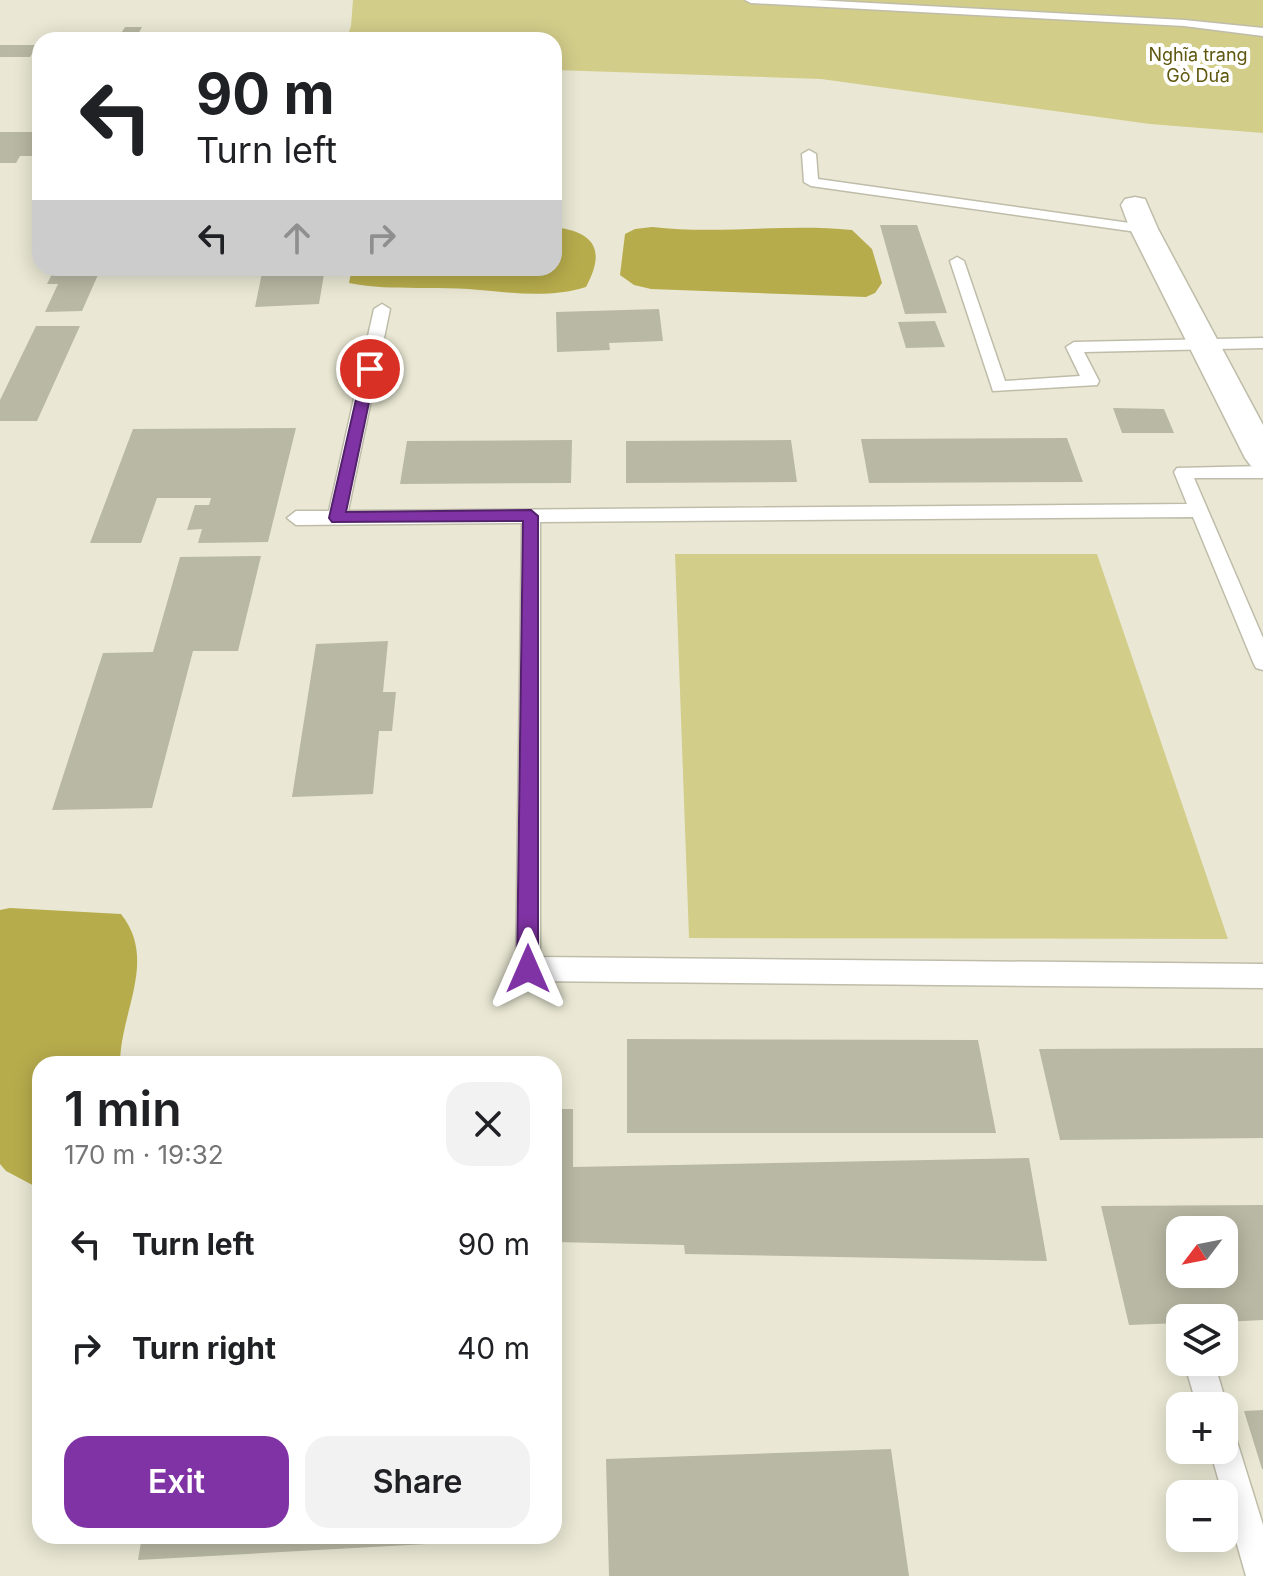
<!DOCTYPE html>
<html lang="en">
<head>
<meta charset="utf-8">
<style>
	:root { --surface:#fff; --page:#f2f2f2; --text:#202124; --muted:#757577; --accent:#8033a4 }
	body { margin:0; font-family:Inter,sans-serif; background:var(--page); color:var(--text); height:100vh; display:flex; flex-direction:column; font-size:30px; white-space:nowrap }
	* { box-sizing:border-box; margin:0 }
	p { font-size:26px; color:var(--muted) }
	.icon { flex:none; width:44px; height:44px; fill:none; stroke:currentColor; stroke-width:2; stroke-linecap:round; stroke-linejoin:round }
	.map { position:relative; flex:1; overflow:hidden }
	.side { position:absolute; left:32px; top:1056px; width:530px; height:488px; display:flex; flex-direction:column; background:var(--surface); border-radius:24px; box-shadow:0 4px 20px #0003 }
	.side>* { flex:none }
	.banner { position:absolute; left:32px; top:32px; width:530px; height:244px; border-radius:24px; box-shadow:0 4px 20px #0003; background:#fff; color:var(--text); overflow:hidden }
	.needle { width:52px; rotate:238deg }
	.tools { position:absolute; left:1166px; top:1216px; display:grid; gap:16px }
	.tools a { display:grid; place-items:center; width:72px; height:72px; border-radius:16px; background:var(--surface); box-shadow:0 4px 20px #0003; font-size:40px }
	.pin { position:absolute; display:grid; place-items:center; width:68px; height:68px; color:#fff; margin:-34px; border:4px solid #fff; border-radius:50%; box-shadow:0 2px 8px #0007 }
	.me { position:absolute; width:88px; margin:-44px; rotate:0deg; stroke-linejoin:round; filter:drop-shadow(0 0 6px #0008) }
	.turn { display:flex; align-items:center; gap:28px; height:168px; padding:0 32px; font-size:36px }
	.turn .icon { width:104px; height:104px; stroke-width:2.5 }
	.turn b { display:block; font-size:56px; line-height:68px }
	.lanes { display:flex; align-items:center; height:76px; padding:0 32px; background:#0003; justify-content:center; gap:40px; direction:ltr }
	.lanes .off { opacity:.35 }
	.round { display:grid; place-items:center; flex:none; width:84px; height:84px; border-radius:24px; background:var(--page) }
	.summary { display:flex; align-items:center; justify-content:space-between; height:136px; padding:0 32px }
	h1 { font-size:48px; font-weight:600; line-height:60px }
	.button { display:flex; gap:16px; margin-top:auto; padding:16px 32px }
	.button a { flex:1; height:92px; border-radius:24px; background:var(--accent); color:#fff; font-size:32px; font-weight:600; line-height:92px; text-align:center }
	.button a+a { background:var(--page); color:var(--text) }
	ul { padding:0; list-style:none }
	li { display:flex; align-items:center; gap:24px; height:104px; padding:0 32px }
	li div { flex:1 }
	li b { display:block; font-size:30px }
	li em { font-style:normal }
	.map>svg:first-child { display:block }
	.green { fill:#d3cd8a }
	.water { fill:#b7ac4c }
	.building { fill:#b9b8a4; fill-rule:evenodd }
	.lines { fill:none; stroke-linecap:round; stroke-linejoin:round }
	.lane-casing { stroke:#bfbda9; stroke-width:3 }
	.street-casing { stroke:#bfbda9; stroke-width:3 }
	.lane { fill:#fff; fill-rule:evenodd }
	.street { fill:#fff; fill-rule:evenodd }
	.route { fill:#8033a4; stroke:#53216b; stroke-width:2 }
	.labels { text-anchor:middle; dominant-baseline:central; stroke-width:8; stroke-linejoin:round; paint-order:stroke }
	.far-park-label { font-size:18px; fill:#5f570e; stroke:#fff }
</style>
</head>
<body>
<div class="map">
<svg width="1263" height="1576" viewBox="0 0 1263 1576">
	<rect width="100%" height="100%" fill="#eae8d4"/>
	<!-- green -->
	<path class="green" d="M353 0H1263V133L1150 124 821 79 554 70V40H346L351 26Z
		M675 554H1097L1228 939 689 938Z"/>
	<!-- water -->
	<path class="water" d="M554 227C595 232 606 250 586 287 548 299 507 292 468 289 428 286 389 291 349 283L352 268H554Z
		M652 227C719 235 785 223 852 230L872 249 882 283 875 293 866 297 651 289 634 285 620 275 625 234 635 229Z
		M10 908 121 914C158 960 120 1012 120 1064H40V1189L6 1171 0 1164V910Z"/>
	<!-- building -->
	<path class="building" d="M125 27H142L135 40H117Z
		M0 45H38L30 57H0Z
		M0 132H40V156H20L16 163H0Z
		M880 225H917L947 313 905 314Z
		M55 268H101L82 311 45 312 58 284H47Z
		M263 268H325L319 304 255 307Z
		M659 309 663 341 609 343 610 350 557 352 556 312Z
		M935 321 945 347 906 348 898 322Z
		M36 326H80L37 421H0V400Z
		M1113 408 1164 409 1174 433H1122Z
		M296 428 268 542 198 543 202 529 187 530 195 505H209L211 498H157L141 543H90L133 429Z
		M1067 438 1083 482 869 483 861 439Z
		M572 440 571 483 400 484 407 441Z
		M791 440 797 482 626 483V441Z
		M261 556 238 651H193L152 808 52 810 103 653 153 652 180 557Z
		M388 641 383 692H396L392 731H379L373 794 292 797 316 644Z
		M627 1039 978 1040 996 1133H627Z
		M1263 1048V1138L1060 1140 1039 1049Z
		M554 1109H573V1167L1029 1158 1047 1261 685 1254 684 1245 554 1242Z
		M1263 1205V1320L1224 1322V1318H1180V1323L1129 1325 1101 1206ZM1180 1230H1224V1274H1180Z
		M1263 1410V1469H1262L1244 1411Z
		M891 1449 909 1576H609L606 1459Z
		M142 1536H427V1544L138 1560Z"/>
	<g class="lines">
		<defs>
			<path id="lane" d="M745 0H815L1184 20 1263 28V36L1184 26 751 3Z
				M809 150 816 154 818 179 1144 225 1151 229 1144 233 811 186 804 182 802 154Z
				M957 257 964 261 1005 381 1080 376 1066 347 1074 342 1263 338V348L1084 352 1099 381 1097 385 993 391 950 261Z
				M382 304 390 309 348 511 1187 504 1174 472 1177 468 1263 466V478H1194L1263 638V670L1256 668 1253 662 1193 517 540 522V957L1263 964V988L528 981 519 977 516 969 522 523 296 525 287 518 296 511H329L374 309Z
				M1184 1362H1214L1227 1406 1224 1414V1406H1197Z
				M1224 1431 1235 1435 1263 1525V1576H1246L1210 1450H1224Z"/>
			<path id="street" d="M1135 197 1145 199 1158 229 1263 425V470L1251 466 1245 458 1130 229 1121 205 1125 199Z"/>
		</defs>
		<!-- lane casing -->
		<use href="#lane" class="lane-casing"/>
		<!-- street casing -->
		<use href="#street" class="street-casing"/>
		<!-- lane -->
		<use href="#lane" class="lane"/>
		<!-- street -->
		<use href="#street" class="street"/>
	</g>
	<!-- route -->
	<path class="route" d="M370 365 376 369 346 512 531 510 538 516V969L535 976 528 979 520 976 517 969 523 521 332 522 329 518 363 369Z"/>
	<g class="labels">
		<!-- far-park labels -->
		<g class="far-park-label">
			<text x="1198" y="54">Nghĩa trang<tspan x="1198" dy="21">Gò Dưa</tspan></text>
		</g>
	</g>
</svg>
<div class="tools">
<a><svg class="needle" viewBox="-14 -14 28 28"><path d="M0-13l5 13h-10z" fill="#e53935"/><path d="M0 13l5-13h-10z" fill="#757577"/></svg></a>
<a><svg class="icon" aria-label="layers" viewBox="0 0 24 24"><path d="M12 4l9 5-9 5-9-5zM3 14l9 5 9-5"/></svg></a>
<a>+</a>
<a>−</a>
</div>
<div class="pin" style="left:370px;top:369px;background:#d93025"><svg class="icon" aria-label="arrive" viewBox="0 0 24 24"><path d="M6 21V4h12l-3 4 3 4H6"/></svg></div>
<svg class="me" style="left:528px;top:969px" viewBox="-20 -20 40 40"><path d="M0-17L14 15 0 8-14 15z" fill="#8033a4" stroke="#fff" stroke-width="4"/></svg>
<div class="banner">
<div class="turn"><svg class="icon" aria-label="left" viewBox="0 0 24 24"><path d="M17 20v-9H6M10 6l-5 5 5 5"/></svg><div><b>90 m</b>Turn left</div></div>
<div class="lanes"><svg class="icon" aria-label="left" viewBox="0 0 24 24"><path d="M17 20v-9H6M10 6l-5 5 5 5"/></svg><svg class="icon off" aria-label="ahead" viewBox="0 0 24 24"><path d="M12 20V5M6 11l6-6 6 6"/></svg><svg class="icon off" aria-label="right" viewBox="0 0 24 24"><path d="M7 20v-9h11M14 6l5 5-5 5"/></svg></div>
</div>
<section class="side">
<div class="summary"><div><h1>1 min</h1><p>170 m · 19:32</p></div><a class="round"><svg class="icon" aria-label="close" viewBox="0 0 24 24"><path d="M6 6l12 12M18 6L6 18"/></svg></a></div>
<ul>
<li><svg class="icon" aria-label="left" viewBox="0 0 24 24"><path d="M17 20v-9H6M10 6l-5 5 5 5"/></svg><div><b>Turn left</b></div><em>90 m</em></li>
<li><svg class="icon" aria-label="right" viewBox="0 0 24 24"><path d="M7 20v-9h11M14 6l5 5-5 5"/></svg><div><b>Turn right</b></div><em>40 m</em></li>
</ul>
<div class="button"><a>Exit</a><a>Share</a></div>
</section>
</div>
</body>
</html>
